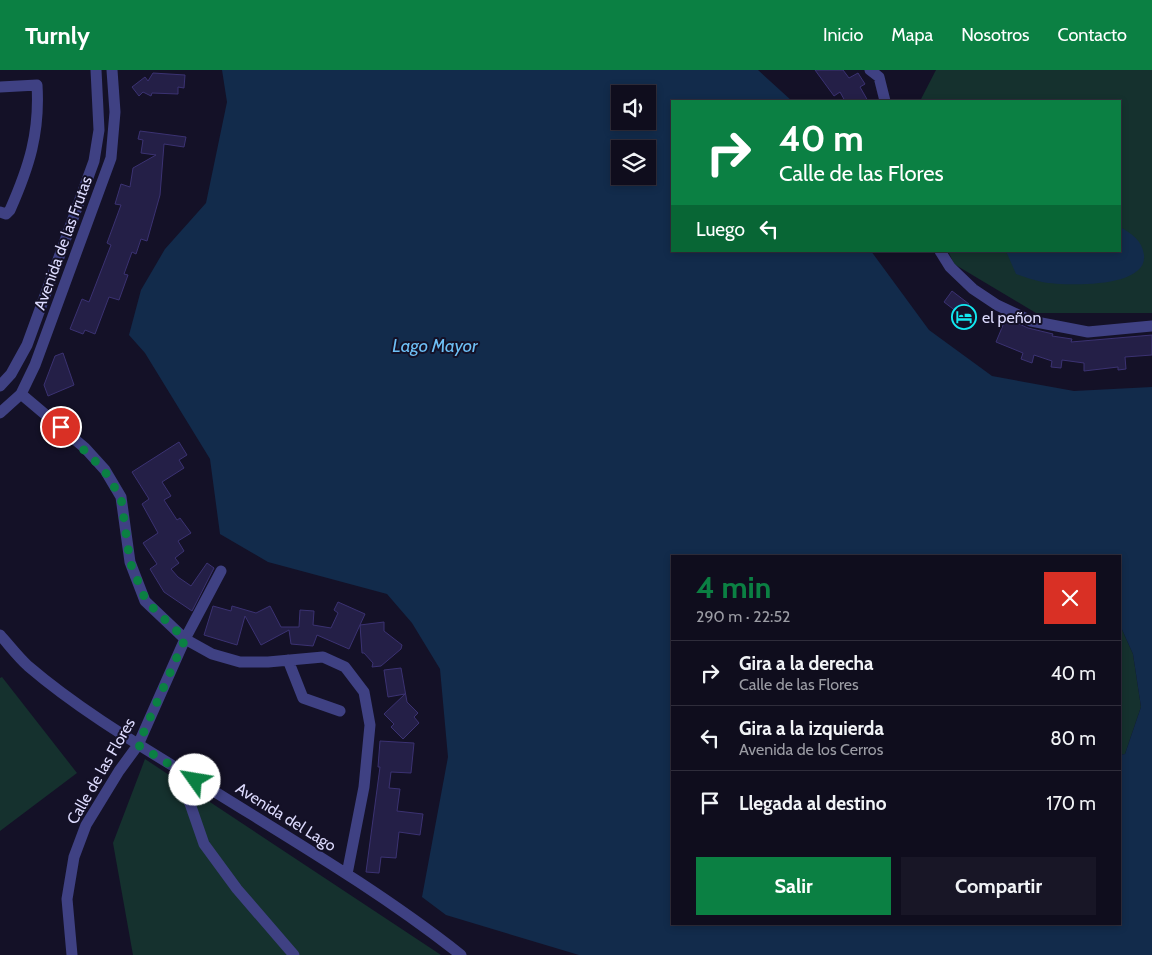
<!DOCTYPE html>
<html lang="es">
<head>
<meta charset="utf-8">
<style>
	:root { --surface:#0f0d1d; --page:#181626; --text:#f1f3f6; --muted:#9b9ca4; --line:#2f2d3b; --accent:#0b8043 }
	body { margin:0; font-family:Cabin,sans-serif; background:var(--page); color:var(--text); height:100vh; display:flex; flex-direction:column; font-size:19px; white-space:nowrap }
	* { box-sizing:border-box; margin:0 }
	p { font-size:16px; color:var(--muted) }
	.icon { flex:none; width:28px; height:28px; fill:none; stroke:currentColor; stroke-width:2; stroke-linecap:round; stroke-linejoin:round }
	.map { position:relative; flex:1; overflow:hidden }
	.drawer { position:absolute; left:671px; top:485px; width:450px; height:370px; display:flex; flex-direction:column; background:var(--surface); border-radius:0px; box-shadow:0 2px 8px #0003,0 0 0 1px var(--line) }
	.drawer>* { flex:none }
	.banner { position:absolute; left:671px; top:30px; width:450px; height:152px; border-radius:0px; box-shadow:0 2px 8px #0003,0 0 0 1px var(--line); background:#0b8043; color:#fff; overflow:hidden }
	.fabs { position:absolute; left:611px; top:15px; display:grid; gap:10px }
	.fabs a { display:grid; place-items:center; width:45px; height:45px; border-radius:0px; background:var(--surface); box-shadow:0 2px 8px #0003,0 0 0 1px var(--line); font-size:25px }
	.pin { position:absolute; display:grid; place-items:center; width:42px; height:42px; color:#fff; margin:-21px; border:2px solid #fff; border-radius:50%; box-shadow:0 1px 5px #0007 }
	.me { position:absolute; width:55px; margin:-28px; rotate:302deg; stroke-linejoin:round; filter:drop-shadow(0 0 4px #0008) }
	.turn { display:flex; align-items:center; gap:18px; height:105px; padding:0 25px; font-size:22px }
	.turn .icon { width:65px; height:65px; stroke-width:2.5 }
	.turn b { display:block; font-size:35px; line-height:42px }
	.then { display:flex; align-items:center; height:48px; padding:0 25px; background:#0003; gap:10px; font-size:19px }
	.round { display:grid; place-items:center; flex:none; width:52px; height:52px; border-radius:0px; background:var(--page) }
	.overview { display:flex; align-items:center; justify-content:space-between; height:85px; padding:0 25px }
	h1 { font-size:30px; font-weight:700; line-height:38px; color:var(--accent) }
	.action { display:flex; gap:10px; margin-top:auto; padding:10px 25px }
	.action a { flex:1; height:58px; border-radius:0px; background:var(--accent); color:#fff; font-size:20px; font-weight:700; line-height:58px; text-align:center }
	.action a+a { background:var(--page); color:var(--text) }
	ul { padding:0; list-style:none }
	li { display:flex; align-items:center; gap:15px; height:65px; padding:0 25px; border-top:1px solid var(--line) }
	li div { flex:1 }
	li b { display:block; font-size:19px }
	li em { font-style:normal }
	header { display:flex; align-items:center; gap:30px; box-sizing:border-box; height:70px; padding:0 25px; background:var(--accent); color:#fff }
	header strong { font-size:24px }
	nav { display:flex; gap:28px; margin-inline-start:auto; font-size:18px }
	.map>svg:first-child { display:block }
	.green { fill:#15312e }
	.water { fill:#122b4b; fill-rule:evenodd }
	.building { fill:#241f47; stroke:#3b3272 }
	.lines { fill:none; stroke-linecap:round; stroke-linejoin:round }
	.minor { stroke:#3f4183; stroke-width:11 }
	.route { stroke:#0b8043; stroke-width:9; stroke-dasharray:0 16.2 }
	.labels { text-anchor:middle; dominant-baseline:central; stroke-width:4; stroke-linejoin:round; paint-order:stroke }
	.street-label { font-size:16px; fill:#dcdafd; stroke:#141127 }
	.poi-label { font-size:16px; fill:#dcdafd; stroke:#141127; text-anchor:start }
	.water-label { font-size:18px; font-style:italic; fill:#6ec0f6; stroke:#141127 }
</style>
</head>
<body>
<header>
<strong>Turnly</strong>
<nav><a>Inicio</a><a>Mapa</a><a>Nosotros</a><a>Contacto</a></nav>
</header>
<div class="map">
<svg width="1152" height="885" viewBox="0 0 1152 885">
	<rect width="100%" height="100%" fill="#141127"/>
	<!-- green -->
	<path class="green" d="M936 0H1152V243H1036L954 194 948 181H1120V31H920Z
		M1120 555 1133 584 1141 637 1125 684 1120 685Z
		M2 607 77 703 0 761V608Z
		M145 689 441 885H133L113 773Z"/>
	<!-- water -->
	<path class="water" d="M222 0H758L792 31H672V181H871L929 260 992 306 1074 321 1152 317V885H579L446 845 422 827 448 687 440 599 412 553 387 524 268 492 220 464 210 389 145 283 129 265 141 220 165 179 206 133 227 32ZM620 24H648V51H620ZM620 79H648V106H620ZM672 486H1120V555L1133 584 1141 637 1125 684 1120 685V854H672Z
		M1120 157C1132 164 1142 170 1144 185 1148 219 1064 216 1042 212 1033 210 1025 207 1016 204L1006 181H1120Z"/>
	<!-- building -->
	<path class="building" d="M815 0H843L849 8 858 3 865 14 860 17 868 31H845L840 22 834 26Z
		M153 3 185 5 184 18 178 17V24L152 23 151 26 143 22 139 26 132 17 145 7 148 11Z
		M140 61 186 67 184 77 164 74 160 125 147 171 141 169 136 184 132 182 124 204 128 205 119 230 109 227 95 264 85 260 83 264 70 259 82 229 89 232 111 175 107 173 121 135 115 134 121 114 130 117 133 98 156 85 141 83 143 70 138 69Z
		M952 221 969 234 961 245 944 232Z
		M1006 248 1028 258 1053 264 1052 266 1072 269 1071 272 1152 265V285L1125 287 1126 299 1118 300V297L1084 301V293L1062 290 1061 298 1051 297 1052 291 1034 285 1032 293 1021 289 1023 283 996 272Z
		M63 283 74 315 48 326 44 315 55 286Z
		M179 372 187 385 179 390 184 398 162 412 171 426 164 430 177 450 180 448 191 463 178 471 184 481 175 488 179 493 171 499 178 507 191 516 207 493 214 498 192 541 164 522 150 499 157 494 143 473 158 463 142 434 149 429 132 402Z
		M338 532 365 544 349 579 317 565 313 576 291 574 289 560 261 575 245 546 237 575 204 565 213 536 231 541 232 536 256 543 270 536 281 557H299L300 540 314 541 313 555 331 558 338 543 334 540Z
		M384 552V561L402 575 401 579 381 596 372 597 373 593 364 583H362L360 555Z
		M401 598 407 632 418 643 414 647 419 653 403 669 391 657 394 654 384 644 405 624 388 627 384 600Z
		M380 671 414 673 411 703 391 702 389 718 400 719 397 741 423 744 420 765 399 762 396 788 381 787 379 803 366 802 380 697H378Z"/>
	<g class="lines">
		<!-- minor -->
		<path class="minor" d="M870 0 879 7 885 31
			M0 17 37 15C40 63 29 97 10 140L6 144 0 142
			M940 181 950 197 973 219 997 235 1031 251 1088 262 1152 256
			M0 316 11 304 27 275 94 91 99 60 96 0
			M21 324 85 378 105 400 121 427 130 492 145 531 185 569 212 584 240 592H268L323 587 345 597 364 622 370 655 364 717 347 804
			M0 343 21 324 35 295 111 88 115 42 112 0
			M0 565C9 575 18 587 28 596 77 638 134 672 188 705 280 763 375 817 461 885
			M288 590 303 628 340 641
			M178 699 204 774 237 819 294 885
			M72 885 67 829 74 787 86 755 119 701 138 675 185 569 221 501"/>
	</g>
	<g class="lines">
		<!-- route -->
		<path class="route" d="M61 357 104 400 121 428 130 492 146 531 185 569 138 675 195 710"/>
	</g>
	<!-- icons -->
	<defs>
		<symbol id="hotel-ring" viewBox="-11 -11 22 22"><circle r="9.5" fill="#141127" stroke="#12e9f1" stroke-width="1.5"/><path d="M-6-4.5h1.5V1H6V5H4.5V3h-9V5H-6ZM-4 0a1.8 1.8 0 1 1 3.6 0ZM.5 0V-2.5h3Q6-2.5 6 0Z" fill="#12e9f1"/></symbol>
	</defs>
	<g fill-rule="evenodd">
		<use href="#hotel-ring" x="950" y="233" width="28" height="28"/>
	</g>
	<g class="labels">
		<!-- street labels -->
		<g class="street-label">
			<text transform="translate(63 173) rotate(-70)">Avenida de las Frutas</text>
			<text transform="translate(101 701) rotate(-60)">Calle de las Flores</text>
			<text transform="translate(286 747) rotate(32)">Avenida del Lago</text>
		</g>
		<!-- poi labels -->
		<g class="poi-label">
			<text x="982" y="247">el peñon</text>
		</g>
		<!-- water labels -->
		<g class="water-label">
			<text x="435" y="276">Lago Mayor</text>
		</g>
	</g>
</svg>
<div class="fabs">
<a><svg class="icon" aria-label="sound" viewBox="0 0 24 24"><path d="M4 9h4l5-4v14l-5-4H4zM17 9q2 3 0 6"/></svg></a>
<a><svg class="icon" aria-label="layers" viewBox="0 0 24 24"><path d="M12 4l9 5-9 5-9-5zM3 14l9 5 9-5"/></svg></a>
</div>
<div class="pin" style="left:61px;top:357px;background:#d93025"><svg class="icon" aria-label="arrive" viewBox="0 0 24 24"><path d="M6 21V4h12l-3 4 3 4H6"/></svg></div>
<svg class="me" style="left:195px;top:710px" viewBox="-20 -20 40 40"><circle r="19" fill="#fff"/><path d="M0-13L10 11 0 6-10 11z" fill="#0b8043"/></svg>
<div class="banner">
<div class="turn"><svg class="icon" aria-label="right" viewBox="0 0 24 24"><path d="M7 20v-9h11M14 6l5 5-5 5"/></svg><div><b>40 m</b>Calle de las Flores</div></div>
<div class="then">Luego<svg class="icon" aria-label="left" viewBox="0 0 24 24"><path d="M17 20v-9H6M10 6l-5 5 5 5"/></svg></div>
</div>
<section class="drawer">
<div class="overview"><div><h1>4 min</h1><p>290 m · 22:52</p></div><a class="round" style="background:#d93025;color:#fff"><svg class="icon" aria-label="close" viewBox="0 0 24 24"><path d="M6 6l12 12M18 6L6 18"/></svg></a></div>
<ul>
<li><svg class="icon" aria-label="right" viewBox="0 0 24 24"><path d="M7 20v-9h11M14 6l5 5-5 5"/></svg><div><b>Gira a la derecha</b><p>Calle de las Flores</p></div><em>40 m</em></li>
<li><svg class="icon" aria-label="left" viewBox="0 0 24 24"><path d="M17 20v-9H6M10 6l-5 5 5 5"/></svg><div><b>Gira a la izquierda</b><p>Avenida de los Cerros</p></div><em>80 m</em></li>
<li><svg class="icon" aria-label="arrive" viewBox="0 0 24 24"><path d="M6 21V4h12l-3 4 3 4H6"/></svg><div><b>Llegada al destino</b></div><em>170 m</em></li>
</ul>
<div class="action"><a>Salir</a><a>Compartir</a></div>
</section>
</div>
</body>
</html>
